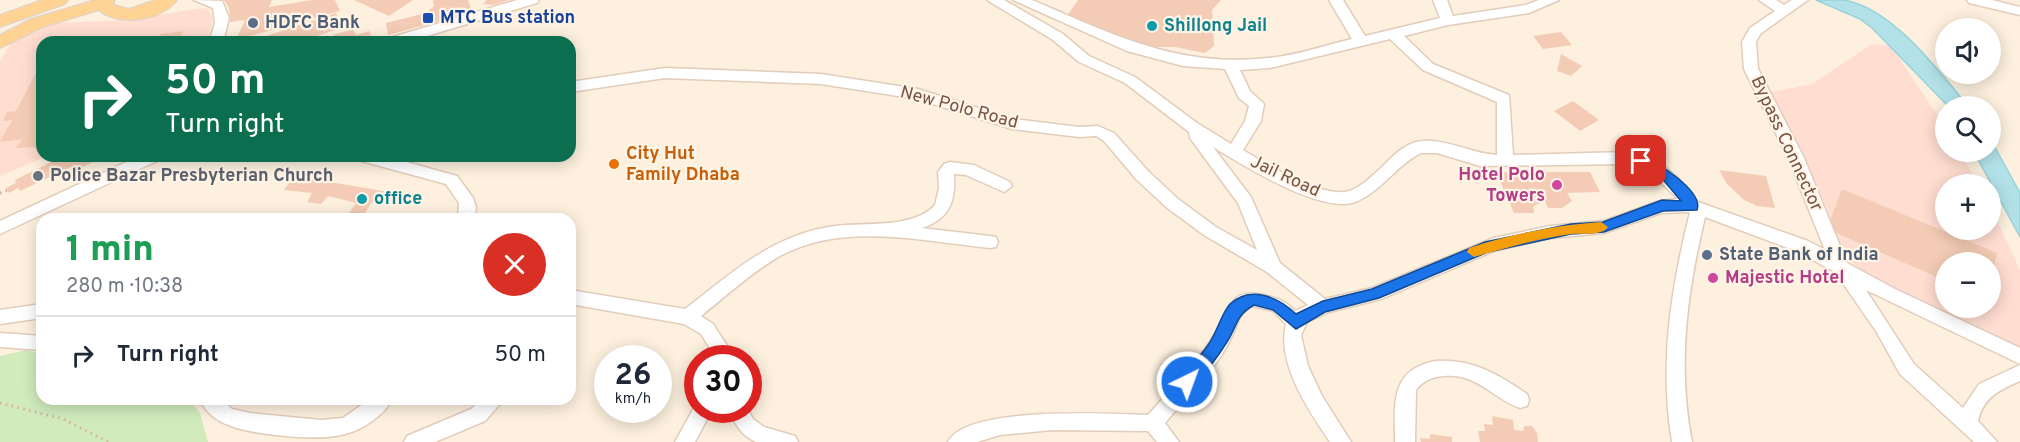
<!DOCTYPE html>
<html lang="en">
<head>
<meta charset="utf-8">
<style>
	:root { --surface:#fff; --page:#f2f2f3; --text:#1f2937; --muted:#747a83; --line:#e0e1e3 }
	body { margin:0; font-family:Overpass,sans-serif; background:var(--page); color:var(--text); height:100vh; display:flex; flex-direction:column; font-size:22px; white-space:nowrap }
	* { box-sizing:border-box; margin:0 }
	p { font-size:20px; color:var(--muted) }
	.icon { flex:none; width:33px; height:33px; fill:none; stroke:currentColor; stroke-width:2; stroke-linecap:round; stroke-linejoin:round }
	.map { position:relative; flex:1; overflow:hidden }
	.panel { position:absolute; left:36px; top:213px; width:540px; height:192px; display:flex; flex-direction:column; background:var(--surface); border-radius:18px; box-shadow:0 3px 15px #0003 }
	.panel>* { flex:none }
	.guide { position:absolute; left:36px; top:36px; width:540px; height:126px; border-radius:18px; box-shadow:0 3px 15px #0003; background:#0b6e4f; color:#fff; overflow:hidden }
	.buttons { position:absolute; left:1935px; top:18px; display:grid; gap:12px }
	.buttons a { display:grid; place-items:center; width:66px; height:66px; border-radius:50%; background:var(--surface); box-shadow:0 3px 15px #0003; font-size:30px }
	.speed { position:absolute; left:594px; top:345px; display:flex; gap:12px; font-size:30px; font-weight:700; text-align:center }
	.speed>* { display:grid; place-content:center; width:78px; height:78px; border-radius:50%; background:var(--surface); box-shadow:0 3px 15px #0003; line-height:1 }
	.speed small { font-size:15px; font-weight:400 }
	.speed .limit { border:9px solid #d22; background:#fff; color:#111 }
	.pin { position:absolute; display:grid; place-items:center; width:51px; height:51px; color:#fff; margin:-26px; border-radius:12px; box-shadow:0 3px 9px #0006 }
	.me { position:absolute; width:66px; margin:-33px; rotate:42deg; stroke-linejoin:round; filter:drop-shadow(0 0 4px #0008) }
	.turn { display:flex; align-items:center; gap:21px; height:126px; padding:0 30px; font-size:27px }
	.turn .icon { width:78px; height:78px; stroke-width:2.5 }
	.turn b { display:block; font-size:42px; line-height:51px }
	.round { display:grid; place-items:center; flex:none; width:63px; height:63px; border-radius:32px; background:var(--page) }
	.summary { display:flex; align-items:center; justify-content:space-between; height:102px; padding:0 30px }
	h1 { font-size:36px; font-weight:800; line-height:45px; color:#1e9e55 }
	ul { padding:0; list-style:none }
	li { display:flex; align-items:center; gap:18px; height:78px; padding:0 30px; border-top:2px solid var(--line) }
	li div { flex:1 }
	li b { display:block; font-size:22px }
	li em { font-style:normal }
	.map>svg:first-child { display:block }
	.commercial { fill:#ffddd1; fill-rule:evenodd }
	.green { fill:#d1ebbd }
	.water { fill:#b2e2e8; stroke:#98d2da; stroke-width:1.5 }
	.building { fill:#f4ccb5 }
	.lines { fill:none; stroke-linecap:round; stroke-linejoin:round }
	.minor-casing { stroke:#e2ccba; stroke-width:3 }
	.major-casing { stroke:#dbd3cf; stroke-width:2 }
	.path { stroke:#d9af98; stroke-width:3; stroke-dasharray:1.5 4.5; stroke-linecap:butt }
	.minor { fill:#fff; fill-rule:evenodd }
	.major { fill:#ffd394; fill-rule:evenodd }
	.route { fill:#1a73e8; stroke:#114b97; stroke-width:1.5 }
	.slow { fill:#f59e0b }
	.transit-dot { fill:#1a4fb4; stroke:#fff4e6; stroke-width:2 }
	.service-dot { fill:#5c6f8a; stroke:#fff4e6; stroke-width:2 }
	.culture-dot { fill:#0f9aa8; stroke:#fff4e6; stroke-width:2 }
	.food-dot { fill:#e8710a; stroke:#fff4e6; stroke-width:2 }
	.worship-dot { fill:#6b7280; stroke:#fff4e6; stroke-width:2 }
	.hotel-dot { fill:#d1479c; stroke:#fff4e6; stroke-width:2 }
	.labels { text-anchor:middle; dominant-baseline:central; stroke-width:4.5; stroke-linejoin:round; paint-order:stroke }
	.transit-label { font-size:18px; font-weight:bold; fill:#164399; stroke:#fff4e6; text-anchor:start }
	.service-label { font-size:18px; font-weight:bold; fill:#4e5e75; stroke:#fff4e6; text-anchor:start }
	.culture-label { font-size:18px; font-weight:bold; fill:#0d838f; stroke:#fff4e6; text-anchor:start }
	.street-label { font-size:18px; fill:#755445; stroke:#fff4e6 }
	.food-label { font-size:18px; font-weight:bold; fill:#c56008; stroke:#fff4e6; text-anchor:start }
	.hotel-label { font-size:18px; font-weight:bold; fill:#b23c85; stroke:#fff4e6; text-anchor:end }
	.worship-label { font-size:18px; font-weight:bold; fill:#5b616d; stroke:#fff4e6; text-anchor:start }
</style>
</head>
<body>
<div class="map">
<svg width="2020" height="442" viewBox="0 0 2020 442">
	<rect width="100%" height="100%" fill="#fdf0de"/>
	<!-- commercial -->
	<path class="commercial" d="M202 8 208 9 213 19 207 42H42V156H47L0 176V62L12 41 41 27 58 23 128 20Z
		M1872 44 1891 46 1945 127 1946 152H1960L1978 184H1946V230H1990L1991 209 2015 259 2020 271V348L1874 279 1846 258 1824 201 1771 92 1812 84ZM1946 262H1990V308H1946Z"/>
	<!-- green -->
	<path class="green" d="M26 350 42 354V399H188L200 413 208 442H0V356Z"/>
	<!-- water -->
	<path class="water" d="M1816 0C1825 0 1835 0 1844 0 1892 8 1938 70 1968 106H1948L1872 28 1860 19Z
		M1991 140 2020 193V237L1974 152H1990Z"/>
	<!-- building -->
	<path class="building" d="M224 0H272L269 7 312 0H335L340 11 236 40 245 20 230 22 229 8Z
		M354 0H413L389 16Z
		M433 0H468L472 12 388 35 386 23 426 13 434 6Z
		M486 0H509L493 5 483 4Z
		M1078 0H1221L1212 10 1214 46 1205 53 1175 47H1153L1115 36 1067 16Z
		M336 13 341 28 299 42H256L269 35Z
		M353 29 356 35 369 31 373 39 365 42H336L333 35Z
		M183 31 179 42H157L160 34Z
		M1561 32 1572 45 1543 49 1533 36Z
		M1561 54 1582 66 1571 76 1557 71Z
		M40 65 42 119 38 122H42V147L15 148 23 139 0 142 12 120 3 121 7 112 16 111Z
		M1573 101 1599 120 1580 131 1554 111Z
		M63 156H98L100 159 74 171 71 167 20 191 18 188 9 193 6 188 16 183 15 180Z
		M1719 170 1766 176 1775 208 1757 206 1744 200 1727 184Z
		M1496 172H1590L1600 192 1567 193 1572 201 1562 208H1548L1545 201 1533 206 1534 213H1514Z
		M294 176 389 192 382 203 372 202 361 219H345L356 203 328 196 321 204 307 202 312 193 284 190Z
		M1842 189 1997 253 1992 279 1990 262H1946V281L1827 229Z
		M1492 416 1513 420 1514 430 1523 431 1524 426H1532L1537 433 1538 442H1480L1478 431H1485L1484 424 1493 425Z
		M1430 434 1452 437V442H1421L1420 438 1430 439Z"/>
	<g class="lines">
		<defs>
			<path id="minor" d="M194 0 222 1 229 18 223 42H209L215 23 213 8Z
				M517 0H539L537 3 407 42H384L386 39Z
				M987 0H1004L1063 34 1089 56 1135 77 1197 123 1231 144 1245 121 1249 106 1239 98 1225 69 1183 66 1127 51 1013 0H1032C1112 34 1177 68 1268 58 1296 56 1325 45 1352 39L1329 0H1343L1365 36 1440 18 1433 0H1447L1453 16 1526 5 1539 0H1559L1529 13 1448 25 1404 36 1433 64 1509 95 1513 155 1626 152 1662 165 1677 177 1698 202 1808 241 1825 250 1788 158 1744 69 1742 42 1750 28 1775 11 1759 0H1776L1784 5 1792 0H1808L1760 34 1756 42 1758 69 1804 158 1847 263 1895 289 2020 348V364L1866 290 1914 364 1963 408 1979 384 2020 365V381C1999 390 1983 398 1978 421L1997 442H1974L1900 374 1876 331 1835 272 1796 251 1705 217C1687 292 1677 365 1692 442H1672C1659 363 1671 289 1690 212L1661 213 1604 233 1550 238 1494 251 1381 299 1329 312 1307 322 1301 335 1308 366 1322 396 1351 442H1330C1309 411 1276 363 1286 324L1273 311 1252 306C1239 313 1238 323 1232 336 1217 369 1188 396 1165 423L1179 442H1157L1148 431 1052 430 1000 435 977 442H948C966 405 1111 414 1148 415 1165 396 1182 378 1197 359 1204 350 1211 341 1216 332 1229 310 1230 287 1264 295 1278 298 1285 301 1295 311L1308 305 1267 272 1204 235 1166 207 1136 179 1104 141 1096 136 1079 137 1012 129 917 99 821 84 665 78 570 92V82L665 68 821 74 918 89 1013 119 1079 127 1098 126 1114 133 1148 171 1178 199 1216 227 1257 250 1238 203 1190 138 1189 132 1125 83 1079 62 1053 40ZM1390 39 1423 70 1497 102V155C1471 154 1442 136 1416 142 1398 147 1386 165 1372 176 1367 181 1356 189 1349 191 1322 199 1266 164 1243 150L1261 121 1264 104 1250 91 1240 70 1270 68ZM1213 147C1243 165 1325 217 1358 201 1383 189 1397 165 1421 153H1437L1480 166 1626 164 1651 173 1678 199 1660 201 1604 221 1550 226 1494 238 1372 288 1325 299 1280 263 1251 197Z
				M1967 0H1992L2020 7V15L1969 3Z
				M139 156H161L159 160 0 234V221Z
				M356 156H385L457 176 473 198 476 208 474 219H458L459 203 446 184 358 160Z
				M950 162 974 165 1010 182 1012 186 1004 192 966 175 954 174C956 202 949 219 922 228L990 236 996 237 998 242 996 247 990 248C922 241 841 221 778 257 750 274 726 296 701 316L713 324 735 358H716L701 334 684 324 570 304V290L685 309C732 273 773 234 835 226 865 222 913 229 935 205L939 188 938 172 944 164Z
				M42 304V318L0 324V310Z
				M0 333 42 336V350L0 347Z
				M1435 361C1471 358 1498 374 1527 394L1529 400 1527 406 1520 408C1492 398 1477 373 1444 376 1432 377 1424 380 1416 390L1415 442H1395C1395 405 1389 370 1435 361Z
				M200 399H221L232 409 250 413 321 420 343 418 370 399H392C385 415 362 430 345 434 318 442 241 435 218 420 210 415 203 407 200 399Z
				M482 399H504L485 421 435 442H404L407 436 471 409Z
				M696 404 698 410H712L695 442H675Z
				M730 410H748L753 419 764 427 795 436 798 442H756C741 435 735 425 730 410Z"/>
			<path id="major" d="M42 0H68L65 4 0 27V15Z
				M95 0H114V5L129 9 155 0H177C162 21 117 27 99 10L43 27 0 48V35L31 19Z"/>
		</defs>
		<!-- minor casing -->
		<use href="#minor" class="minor-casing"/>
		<!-- major casing -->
		<use href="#major" class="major-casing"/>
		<!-- path -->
		<path class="path" d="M0 193 8 190
			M0 403 63 419 108 442"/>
		<!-- minor -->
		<use href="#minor" class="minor"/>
		<!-- major -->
		<use href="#major" class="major"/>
	</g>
	<!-- route -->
	<path class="route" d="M1641 156C1656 161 1704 191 1697 210L1663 211 1604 232 1571 234 1488 252 1379 298 1325 312 1296 329 1273 310 1254 305C1235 316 1238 325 1227 342 1217 358 1206 372 1193 386H1182L1179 382C1186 369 1200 358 1208 345 1216 335 1222 312 1230 304 1251 285 1278 297 1296 314L1323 301 1372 289 1485 242 1571 224 1603 222 1662 200 1681 201 1660 176 1636 164 1634 161Z"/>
	<!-- slow -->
	<path class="slow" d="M1601 222 1608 227C1602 236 1583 233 1572 234 1539 238 1506 248 1474 257L1467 252 1469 248C1512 234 1556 225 1601 222Z"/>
	<!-- markers -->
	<rect class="transit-dot" x="422" y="12" width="12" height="12" rx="3"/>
	<g class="service-dot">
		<circle cx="253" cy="23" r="6"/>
		<circle cx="1707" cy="255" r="6"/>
	</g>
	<g class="culture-dot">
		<circle cx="1152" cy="26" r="6"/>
		<circle cx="362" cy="199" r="6"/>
	</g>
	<circle class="food-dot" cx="614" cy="164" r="6"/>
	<circle class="worship-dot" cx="38" cy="176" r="6"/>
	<g class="hotel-dot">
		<circle cx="1557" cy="185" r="6"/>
		<circle cx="1713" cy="278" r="6"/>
	</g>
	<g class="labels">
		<!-- transit labels -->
		<g class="transit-label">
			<text x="440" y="18">MTC Bus station</text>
		</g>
		<!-- service labels -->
		<g class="service-label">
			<text x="265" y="23">HDFC Bank</text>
			<text x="1719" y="255">State Bank of India</text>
		</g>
		<!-- culture labels -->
		<g class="culture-label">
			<text x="1164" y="26">Shillong Jail</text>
			<text x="374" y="199">office</text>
		</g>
		<!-- street labels -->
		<g class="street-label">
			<text transform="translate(959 108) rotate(15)">New Polo Road</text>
			<text transform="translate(1786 144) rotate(65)">Bypass Connector</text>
			<text transform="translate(1285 177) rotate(25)">Jail Road</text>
		</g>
		<!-- food labels -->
		<g class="food-label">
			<text x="626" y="154">City Hut<tspan x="626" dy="21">Family Dhaba</tspan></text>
		</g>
		<!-- hotel labels -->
		<g class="hotel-label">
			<text x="1545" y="175">Hotel Polo<tspan x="1545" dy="21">Towers</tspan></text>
			<text x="1725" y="278" text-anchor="start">Majestic Hotel</text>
		</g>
		<!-- worship labels -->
		<g class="worship-label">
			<text x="50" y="176">Police Bazar Presbyterian Church</text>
		</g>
	</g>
</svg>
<div class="buttons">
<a><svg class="icon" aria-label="sound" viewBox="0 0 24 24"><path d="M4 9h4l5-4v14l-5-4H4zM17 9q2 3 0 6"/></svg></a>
<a><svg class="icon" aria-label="search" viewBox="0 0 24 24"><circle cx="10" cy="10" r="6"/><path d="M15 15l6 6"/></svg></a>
<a>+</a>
<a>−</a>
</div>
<div class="speed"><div>26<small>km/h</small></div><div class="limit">30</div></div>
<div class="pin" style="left:1641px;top:161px;background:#d93025"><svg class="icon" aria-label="arrive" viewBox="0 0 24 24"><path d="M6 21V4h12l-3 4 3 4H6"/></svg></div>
<svg class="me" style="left:1187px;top:382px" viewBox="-20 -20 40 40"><circle r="17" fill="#1a73e8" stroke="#fff" stroke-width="3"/><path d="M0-11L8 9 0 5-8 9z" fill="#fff"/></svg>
<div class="guide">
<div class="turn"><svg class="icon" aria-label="right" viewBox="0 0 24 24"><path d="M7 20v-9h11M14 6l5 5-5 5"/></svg><div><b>50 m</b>Turn right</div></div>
</div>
<section class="panel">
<div class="summary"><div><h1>1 min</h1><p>280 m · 10:38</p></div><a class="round" style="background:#d93025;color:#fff"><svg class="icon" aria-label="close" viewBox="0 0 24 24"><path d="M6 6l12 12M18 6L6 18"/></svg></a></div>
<ul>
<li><svg class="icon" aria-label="right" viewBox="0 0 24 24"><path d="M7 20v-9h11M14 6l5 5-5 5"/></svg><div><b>Turn right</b></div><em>50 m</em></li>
</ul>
</section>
</div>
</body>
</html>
